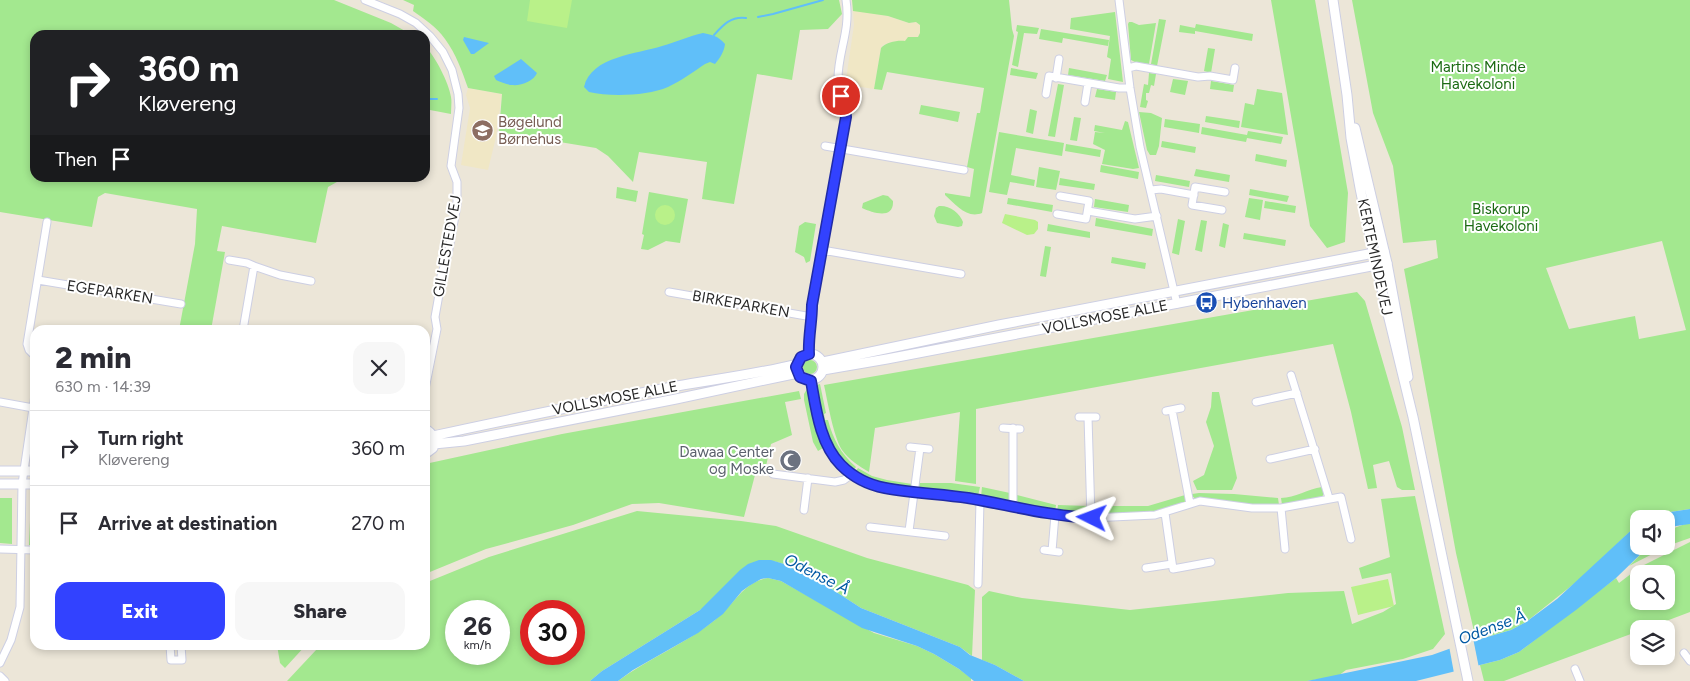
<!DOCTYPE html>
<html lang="en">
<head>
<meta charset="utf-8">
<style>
	:root { --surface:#fff; --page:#f7f7f7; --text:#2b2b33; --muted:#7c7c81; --line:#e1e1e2; --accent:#3242ff }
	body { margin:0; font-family:Figtree,sans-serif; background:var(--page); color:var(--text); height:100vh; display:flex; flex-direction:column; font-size:19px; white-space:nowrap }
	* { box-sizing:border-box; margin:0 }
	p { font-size:16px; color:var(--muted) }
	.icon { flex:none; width:28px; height:28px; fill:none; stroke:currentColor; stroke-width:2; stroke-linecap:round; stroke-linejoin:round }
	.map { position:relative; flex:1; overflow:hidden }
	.sheet { position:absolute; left:30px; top:325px; width:400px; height:325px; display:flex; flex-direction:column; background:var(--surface); border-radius:15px; box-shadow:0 2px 8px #0003 }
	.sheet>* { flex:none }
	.banner { position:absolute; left:30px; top:30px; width:400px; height:152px; border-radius:15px; box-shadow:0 2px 8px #0003; background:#202124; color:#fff; overflow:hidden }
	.fabs { position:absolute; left:1630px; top:510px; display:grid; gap:10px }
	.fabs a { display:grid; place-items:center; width:45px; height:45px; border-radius:10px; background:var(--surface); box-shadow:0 2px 8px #0003; font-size:25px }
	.speed { position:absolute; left:445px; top:600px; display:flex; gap:10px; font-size:25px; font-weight:700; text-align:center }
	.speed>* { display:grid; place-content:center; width:65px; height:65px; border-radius:50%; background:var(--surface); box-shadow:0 2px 8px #0003; line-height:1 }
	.speed small { font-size:12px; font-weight:400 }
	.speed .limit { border:8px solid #d22; background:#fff; color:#111 }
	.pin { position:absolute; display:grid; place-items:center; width:42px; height:42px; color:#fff; margin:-21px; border:2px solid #fff; border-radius:50%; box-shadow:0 1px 5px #0007 }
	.me { position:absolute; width:55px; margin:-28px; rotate:273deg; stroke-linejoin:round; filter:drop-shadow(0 0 4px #0008) }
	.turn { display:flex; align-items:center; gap:18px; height:105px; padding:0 25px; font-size:22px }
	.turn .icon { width:65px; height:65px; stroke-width:2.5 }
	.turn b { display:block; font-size:35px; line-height:42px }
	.then { display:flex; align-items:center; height:48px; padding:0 25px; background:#0003; gap:10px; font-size:19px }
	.round { display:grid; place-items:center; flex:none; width:52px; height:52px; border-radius:15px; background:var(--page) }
	.head { display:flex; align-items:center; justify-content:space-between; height:85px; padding:0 25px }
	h1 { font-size:30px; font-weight:800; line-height:38px }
	.action { display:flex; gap:10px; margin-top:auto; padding:10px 25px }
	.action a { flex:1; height:58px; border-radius:15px; background:var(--accent); color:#fff; font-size:20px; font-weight:800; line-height:58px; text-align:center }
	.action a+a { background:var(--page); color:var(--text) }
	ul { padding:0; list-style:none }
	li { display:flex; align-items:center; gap:15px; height:75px; padding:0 25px; border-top:1px solid var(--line) }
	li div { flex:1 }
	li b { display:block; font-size:19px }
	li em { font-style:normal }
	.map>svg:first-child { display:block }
	.education { fill:#f0e7c5 }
	.green { fill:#a3e88f; fill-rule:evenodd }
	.pitch { fill:#b9f189 }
	.water { fill:#60bff9 }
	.pier { fill:#ece6d8 }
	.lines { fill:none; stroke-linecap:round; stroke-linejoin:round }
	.stream { stroke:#60bff9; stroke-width:2 }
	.minor-casing { stroke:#cdcfe3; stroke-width:9 }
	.tertiary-casing { stroke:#cdcfe3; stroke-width:11 }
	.secondary-casing { stroke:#cdcfe3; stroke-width:11 }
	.minor { stroke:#fff; stroke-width:7 }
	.tertiary { stroke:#fff; stroke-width:9 }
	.secondary { stroke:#fff; stroke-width:9 }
	.route-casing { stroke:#202ba6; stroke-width:12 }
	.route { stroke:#3242ff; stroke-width:9 }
	.labels { text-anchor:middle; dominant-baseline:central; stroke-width:4; stroke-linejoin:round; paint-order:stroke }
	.park-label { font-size:15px; fill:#1b6a13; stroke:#fff }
	.education-label { font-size:15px; fill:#785e54; stroke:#fff; text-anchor:start }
	.street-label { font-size:15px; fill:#282828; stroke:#fff }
	.transit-label { font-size:15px; fill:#164399; stroke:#fff; text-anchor:start }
	.worship-label { font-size:15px; fill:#5b616d; stroke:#fff; text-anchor:end }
	.water-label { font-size:16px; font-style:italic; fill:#0159a3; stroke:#fff }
</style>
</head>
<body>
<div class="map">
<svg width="1690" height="681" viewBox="0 0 1690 681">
	<rect width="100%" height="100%" fill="#ece6d8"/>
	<!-- education -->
	<path class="education" d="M855 10 888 16 909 23 916 22 920 25V33L918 37 905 41 891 42 883 45 881 48 874 89 855 86 854 88 845 86 854 25 853 11Z
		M468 88 502 94 496 137 488 170 461 165 470 108 466 95Z"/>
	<!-- green -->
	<path class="green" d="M0 0H334L391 23 412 35H35V178H344L328 187 316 243 222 226 217 251 225 252 211 330H179L195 244 197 209 105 193 98 197 92 227 0 212Z
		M403 0H839L842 14 828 29 800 30 792 80 757 74 734 204 702 199 707 162 639 152 633 182 608 156 596 148 499 132 502 94 468 88C462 71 456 54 445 39 437 27 424 19 413 11L414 5Z
		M852 0H1009L1012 29 1014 36 982 213C967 219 956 205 945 195V193L970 197 974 169 967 167 977 113H980L984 88 887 72 882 90 874 89 881 48C886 42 898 40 905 41L908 37H918L920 33V25L916 22 909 23 888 16 853 11Z
		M1271 0H1315L1348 193 1345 242 1327 248 1310 226Z
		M1352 0H1690V509L1657 514 1647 519H1639V523L1580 579 1526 622 1511 630 1476 640 1456 553 1404 269 1438 258 1436 240 1403 243 1393 166 1373 113ZM1662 241 1686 330 1639 339 1635 316 1569 329 1546 268Z
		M1115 12 1123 82 1108 79 1111 59 1107 57 1110 36 1070 29 1071 18Z
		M1159 19 1166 20 1157 66 1151 64Z
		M1129 22H1132L1139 25 1156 23 1149 64 1135 62 1131 60 1128 24Z
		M1196 24 1253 34 1252 41 1195 31V34L1179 32 1180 25 1195 28Z
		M1017 25 1039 28 1037 34 1024 33 1018 67 1012 65 1018 32 1016 31Z
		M1041 29 1109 40 1108 46 1063 38 1062 43 1039 39Z
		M425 46C435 56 449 83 451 97 452 102 451 108 451 114L430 110 425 148Z
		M1208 48 1215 49 1211 73 1204 71Z
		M1011 68 1038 73 1036 79 1010 75Z
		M1069 68 1107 75 1105 81 1068 75Z
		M1149 73 1156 74 1154 86 1151 85 1149 93H1146V100L1148 101 1146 108 1140 107 1144 84 1148 85Z
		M1173 79 1188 81 1185 95 1170 92Z
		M1211 81 1234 85 1233 92 1210 89Z
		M1058 84 1064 85 1055 137 1048 136Z
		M1097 89 1116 92 1115 100 1095 97Z
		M1257 89 1282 93 1288 135 1241 127 1245 103 1254 105Z
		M921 105 960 112 958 122 919 114Z
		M1030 109 1037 111 1033 134 1026 132Z
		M1139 112 1151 113 1162 118 1159 146 1156 155H1150L1147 150Z
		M1206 116 1240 121 1239 128 1205 122Z
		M1074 117 1081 118 1077 141 1070 140Z
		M1165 119 1200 124 1199 133 1164 127Z
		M1125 121 1128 122 1139 168 1133 169 1102 164 1105 150 1093 144 1095 132 1105 133 1094 131 1095 125 1122 130Z
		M1202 127 1247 135 1248 131 1283 137 1281 144 1247 138 1246 142 1201 134Z
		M999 132 1064 143 1062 156 1016 148 1011 175 1035 180 1034 186 1010 182 1007 195 989 192Z
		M1162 141 1196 147 1195 153 1161 147Z
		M1066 144 1101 150 1100 157 1065 151Z
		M1256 154 1287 160 1286 167 1255 161Z
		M1101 165 1139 172 1138 179 1100 172Z
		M1039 167 1060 171 1056 190 1036 187Z
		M1196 169 1230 175 1229 182 1194 176Z
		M1156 175 1190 181 1189 187 1155 181Z
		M1060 178 1095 184 1094 190 1059 185Z
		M617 187 638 191 636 202 616 198Z
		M1250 189 1289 196 1287 202 1249 195Z
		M649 192 688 199 680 243 666 241 648 250 641 249 644 235 642 234Z
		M883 195 888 196 893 201C894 220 873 213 862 208L863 203Z
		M1008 198 1053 205 1052 212 1007 204Z
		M1249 198 1263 200 1260 220 1245 217Z
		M1095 199 1129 205 1128 212 1094 207Z
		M1265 201 1296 206 1295 213 1264 208Z
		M939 206C949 205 960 213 963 222L962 226 958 227 937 223 934 216 936 208Z
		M1096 218 1153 229 1152 236 1095 226Z
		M1178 219 1185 221 1179 255 1172 253Z
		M1201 220 1207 221 1202 252 1195 250Z
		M805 222 816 224 810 261 806 263 804 257 795 252 799 226Z
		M1223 223 1229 225 1225 248 1219 246Z
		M1048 224 1090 232V238L1047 231Z
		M1244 233 1286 240 1285 246 1243 239Z
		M1045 246 1051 247 1046 277 1040 276Z
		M1112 257 1146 263 1145 269 1111 263Z
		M1357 292 1365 301 1402 427 1415 490H1402L1397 487 1389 461 1373 465 1377 488 1368 489 1351 412 1333 344 976 409V484L955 481 960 412 875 428 869 472C859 466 849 460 842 450 833 435 828 403 824 385Z
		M803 367a7 7 0 1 1 14 0a7 7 0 1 1-14 0Z
		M820 384 826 413 824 414 825 420H828C833 439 841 454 856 467L853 471C828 450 823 421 817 391V385Z
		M807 389 818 436 823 448 818 451 813 442 804 400V394Z
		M799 391 801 399 785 402 792 435 771 444 766 466 755 475 744 517 659 503 632 504 573 525 486 549 425 574V464L562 434Z
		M1212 392H1219L1237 478 1232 490H1197L1193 481 1204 475 1214 446 1206 422 1211 407Z
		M858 468 872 476 887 480 912 484V486L909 488 877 482 855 472Z
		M918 483H951L980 487 978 496 920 490 918 486Z
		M982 487 1010 493V500L1007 502 981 497Z
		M1322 487 1324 493 1322 497 1282 505 1281 498C1295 498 1308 489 1322 487Z
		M1199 493 1234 494 1278 498 1279 505 1260 506 1231 503 1207 498 1196 499 1192 496V494Z
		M1017 495 1056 505 1055 512 1019 505 1016 502Z
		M1185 495 1186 499 1184 503 1154 513 1101 515 1095 512V506H1148Z
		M35 496V545H29L31 497Z
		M1415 496 1445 634 1433 649 1403 659 1346 670 1338 676 1307 681H1024L995 665 982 660V597L989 591 1022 598 1130 610 1288 593 1344 591 1352 624 1383 612 1396 604 1391 573 1362 579 1359 568 1390 557 1381 499Z
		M0 498H12V544L0 543Z
		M1058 505 1089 506V511L1086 514 1057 512Z
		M637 511 741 521 776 526 867 558 968 585 975 590 972 656 960 647 861 608 827 586 784 564 773 561 700 610 602 671 590 681H287L317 649 318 645H425V583L489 557ZM456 611H499V654H456ZM531 611H574V654H531Z
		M1685 524H1690V538L1670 545 1629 566 1649 546H1666V531Z
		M1690 542V612L1645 629H1639V631L1504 681H1484L1480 665 1500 660 1519 652 1616 578 1619 583 1640 567ZM1639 574H1666V601H1639Z
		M768 578 781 581 874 633 917 646 934 654 959 669 971 678V681H618C649 658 685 644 715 620 734 605 743 582 768 578Z
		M277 645H306L285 668 280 663Z"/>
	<!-- pitch -->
	<path class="pitch" d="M530 0H572L567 28 527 21Z
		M655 215a10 10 0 1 1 20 0a10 10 0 1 1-20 0Z
		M1005 214 1035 220 1038 222V229L1034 234 1027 235 1002 223Z
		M1388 579 1394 606 1358 615 1351 587Z"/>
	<!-- water -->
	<path class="water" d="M703 33C713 35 718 36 725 44 724 52 720 58 715 64L710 62 705 64C693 72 681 81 668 87 647 96 610 97 589 92L584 87C591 56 638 54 662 46 676 42 689 36 703 33Z
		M464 37 489 43 474 54H471L463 40Z
		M521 59 537 73C534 81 521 86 512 85 507 85 501 82 496 80L494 76Z
		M1690 509V524L1676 526 1666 531V519H1647L1657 514Z
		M1639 523V546H1649L1616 578 1576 610 1519 652 1500 660 1416 681H1307L1432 655 1460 645 1511 630 1526 622 1557 599Z
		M759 560H771L784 564 827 586 861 608 960 647 970 655 995 665 1024 681H974L959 669 934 654 917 646 862 628 781 581 768 578 761 579 749 586 742 591 723 614 698 633 633 670 618 681H590L602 671 700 610 740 570 748 564Z"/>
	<!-- pier -->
	<path class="pier" d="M1473 638 1479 668 1454 673 1449 646Z"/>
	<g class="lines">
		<!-- stream -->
		<path class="stream" d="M758 17 773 14 823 0
			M714 35C723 25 731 16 746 18
			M425 99H437"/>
		<defs>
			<path id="minor" d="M365 0 400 14 416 23 430 36 443 52 452 70 458 94 459 108 451 166 457 182V205L448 254 441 276 440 289 435 317 437 329 425 389
				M1119 0 1130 88 1140 147 1177 304
				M1128 68 1136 66 1198 77 1210 76 1233 80 1235 68
				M1056 78 1059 59
				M1046 94 1049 76 1119 88H1130
				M1085 102 1088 83
				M825 146 964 170
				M1151 190 1161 189 1194 195
				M1222 210 1192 205 1195 187 1225 192
				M1088 211 1135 219 1157 216
				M1057 214 1086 219 1089 201 1060 196
				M822 250 961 274
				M229 260 247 263 254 266
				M38 280 181 304
				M669 292 812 317
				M243 330 254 266 280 275 311 281
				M809 354C808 338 812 322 812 305L846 117C846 104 839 94 838 82 837 53 851 32 846 0
				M35 356 29 350 27 344 47 222
				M1291 375 1329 498
				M811 381 817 414 830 451 840 464 852 474 865 482 884 488 964 498 1055 515 1091 518 1155 515 1200 501 1252 508H1281L1341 497 1351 539
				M0 402 33 408
				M1256 402 1297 393
				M1172 410 1190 504
				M1166 411 1181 408
				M1079 417H1096
				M1088 417 1091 518
				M1003 428 1020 429
				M1013 428V506
				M910 447 929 449
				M1270 459 1315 449
				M773 474 835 482 844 480 852 474
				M1281 508 1285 549
				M804 510 808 478
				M1165 513 1173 569 1211 562
				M870 527 945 536
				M909 531 920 448
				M0 549 35 550
				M1044 550 1059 552
				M1052 551 1055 515
				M1146 568 1172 564
				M978 584 980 500
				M170 645 171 660H182L181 645
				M1684 653 1690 661
				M0 663 11 640 20 607 22 484 35 395
				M1575 669 1580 681
				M0 676 5 681"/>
			<path id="tertiary" d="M797 367a13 13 0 1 1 26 0a13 13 0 1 1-26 0Z
				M823 362 999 325 1384 251
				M823 370 887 359 1387 263
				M425 429C433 433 436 440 433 448L425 454
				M433 436C514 418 595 402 677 386 717 379 758 374 797 364
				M434 444 464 441 676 399 798 373
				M0 471H35
				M0 484H35"/>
			<path id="secondary" d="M1333 0 1347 95 1351 138 1360 188 1376 265 1413 417 1468 681
				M1355 128 1387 263 1408 377"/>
		</defs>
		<!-- minor casing -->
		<use href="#minor" class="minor-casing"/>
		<!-- tertiary casing -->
		<use href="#tertiary" class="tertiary-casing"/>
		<!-- secondary casing -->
		<use href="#secondary" class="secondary-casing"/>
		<!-- minor -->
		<use href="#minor" class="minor"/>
		<!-- tertiary -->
		<use href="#tertiary" class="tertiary"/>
		<!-- secondary -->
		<use href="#secondary" class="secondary"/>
	</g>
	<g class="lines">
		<defs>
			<path id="route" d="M841 96 844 104 846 117 812 305C812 322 808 338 809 354L801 357 796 367 800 377 811 381C816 409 820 444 841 465 853 477 869 485 885 488 912 493 940 494 968 498 1009 505 1049 516 1092 518"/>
		</defs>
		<!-- route casing -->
		<use href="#route" class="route-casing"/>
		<!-- route -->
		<use href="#route" class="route"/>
	</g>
	<!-- icons -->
	<defs>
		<symbol id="school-disc" viewBox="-11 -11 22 22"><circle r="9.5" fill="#8d6e63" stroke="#fff"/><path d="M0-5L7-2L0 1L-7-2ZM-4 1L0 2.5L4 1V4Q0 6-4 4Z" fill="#fff"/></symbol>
		<symbol id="bus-disc" viewBox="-11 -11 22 22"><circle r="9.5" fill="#1a4fb4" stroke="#fff"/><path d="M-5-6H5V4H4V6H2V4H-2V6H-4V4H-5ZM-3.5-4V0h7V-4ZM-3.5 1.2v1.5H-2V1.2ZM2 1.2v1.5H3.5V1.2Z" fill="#fff"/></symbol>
		<symbol id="mosque-disc" viewBox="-11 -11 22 22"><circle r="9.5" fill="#6b7280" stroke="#fff"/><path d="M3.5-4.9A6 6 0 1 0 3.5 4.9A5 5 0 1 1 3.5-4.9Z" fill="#fff"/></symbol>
	</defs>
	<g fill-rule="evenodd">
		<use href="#school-disc" x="470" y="118" width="25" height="25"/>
		<use href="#bus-disc" x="1194" y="290" width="25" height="25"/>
		<use href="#mosque-disc" x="778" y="448" width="25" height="25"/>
	</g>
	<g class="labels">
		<!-- park labels -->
		<g class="park-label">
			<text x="1478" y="67">Martins Minde<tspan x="1478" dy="17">Havekoloni</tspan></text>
			<text x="1501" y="209">Biskorup<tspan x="1501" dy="17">Havekoloni</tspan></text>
		</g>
		<!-- education labels -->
		<g class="education-label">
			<text x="498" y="122">Bøgelund<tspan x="498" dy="17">Børnehus</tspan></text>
		</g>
		<!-- street labels -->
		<g class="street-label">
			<text transform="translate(447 246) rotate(-80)">GILLESTEDVEJ</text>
			<text transform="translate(1375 257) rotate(78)">KERTEMINDEVEJ</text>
			<text transform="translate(110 292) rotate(9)">EGEPARKEN</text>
			<text transform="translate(741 304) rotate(10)">BIRKEPARKEN</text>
			<text transform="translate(1105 317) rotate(-11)">VOLLSMOSE ALLE</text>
			<text transform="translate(615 398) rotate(-11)">VOLLSMOSE ALLE</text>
		</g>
		<!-- transit labels -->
		<g class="transit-label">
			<text x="1222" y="303">Hybenhaven</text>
		</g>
		<!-- worship labels -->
		<g class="worship-label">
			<text x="774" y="452">Dawaa Center<tspan x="774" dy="17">og Moske</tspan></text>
		</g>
		<!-- water labels -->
		<g class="water-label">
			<text transform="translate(817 574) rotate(27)">Odense Å</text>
			<text transform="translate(1492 627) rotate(-21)">Odense Å</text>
		</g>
	</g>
</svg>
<div class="fabs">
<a><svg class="icon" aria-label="sound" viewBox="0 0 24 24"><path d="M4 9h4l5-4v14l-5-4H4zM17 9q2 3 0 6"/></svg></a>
<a><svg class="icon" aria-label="search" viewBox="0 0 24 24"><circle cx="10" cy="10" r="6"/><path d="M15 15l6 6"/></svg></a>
<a><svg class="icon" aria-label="layers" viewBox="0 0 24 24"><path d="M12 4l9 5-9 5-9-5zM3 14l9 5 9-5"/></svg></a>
</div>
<div class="speed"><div>26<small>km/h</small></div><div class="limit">30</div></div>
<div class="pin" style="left:841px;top:96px;background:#d93025"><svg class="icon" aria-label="arrive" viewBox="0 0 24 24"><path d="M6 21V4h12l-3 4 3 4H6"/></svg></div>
<svg class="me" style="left:1092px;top:518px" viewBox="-20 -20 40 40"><path d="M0-17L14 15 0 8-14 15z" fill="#3242ff" stroke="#fff" stroke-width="4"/></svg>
<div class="banner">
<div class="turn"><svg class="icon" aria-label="right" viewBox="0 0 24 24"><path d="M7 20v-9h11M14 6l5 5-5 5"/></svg><div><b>360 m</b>Kløvereng</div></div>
<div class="then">Then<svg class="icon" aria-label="arrive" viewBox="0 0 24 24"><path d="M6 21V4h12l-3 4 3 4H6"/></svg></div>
</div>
<section class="sheet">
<div class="head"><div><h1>2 min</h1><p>630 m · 14:39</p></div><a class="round"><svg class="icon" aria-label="close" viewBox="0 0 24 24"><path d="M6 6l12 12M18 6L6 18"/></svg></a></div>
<ul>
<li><svg class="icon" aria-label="right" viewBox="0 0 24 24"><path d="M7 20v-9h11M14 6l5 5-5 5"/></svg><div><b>Turn right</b><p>Kløvereng</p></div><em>360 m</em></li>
<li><svg class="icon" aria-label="arrive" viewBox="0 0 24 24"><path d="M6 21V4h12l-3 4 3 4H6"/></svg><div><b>Arrive at destination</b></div><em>270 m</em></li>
</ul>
<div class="action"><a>Exit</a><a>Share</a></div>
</section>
</div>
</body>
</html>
